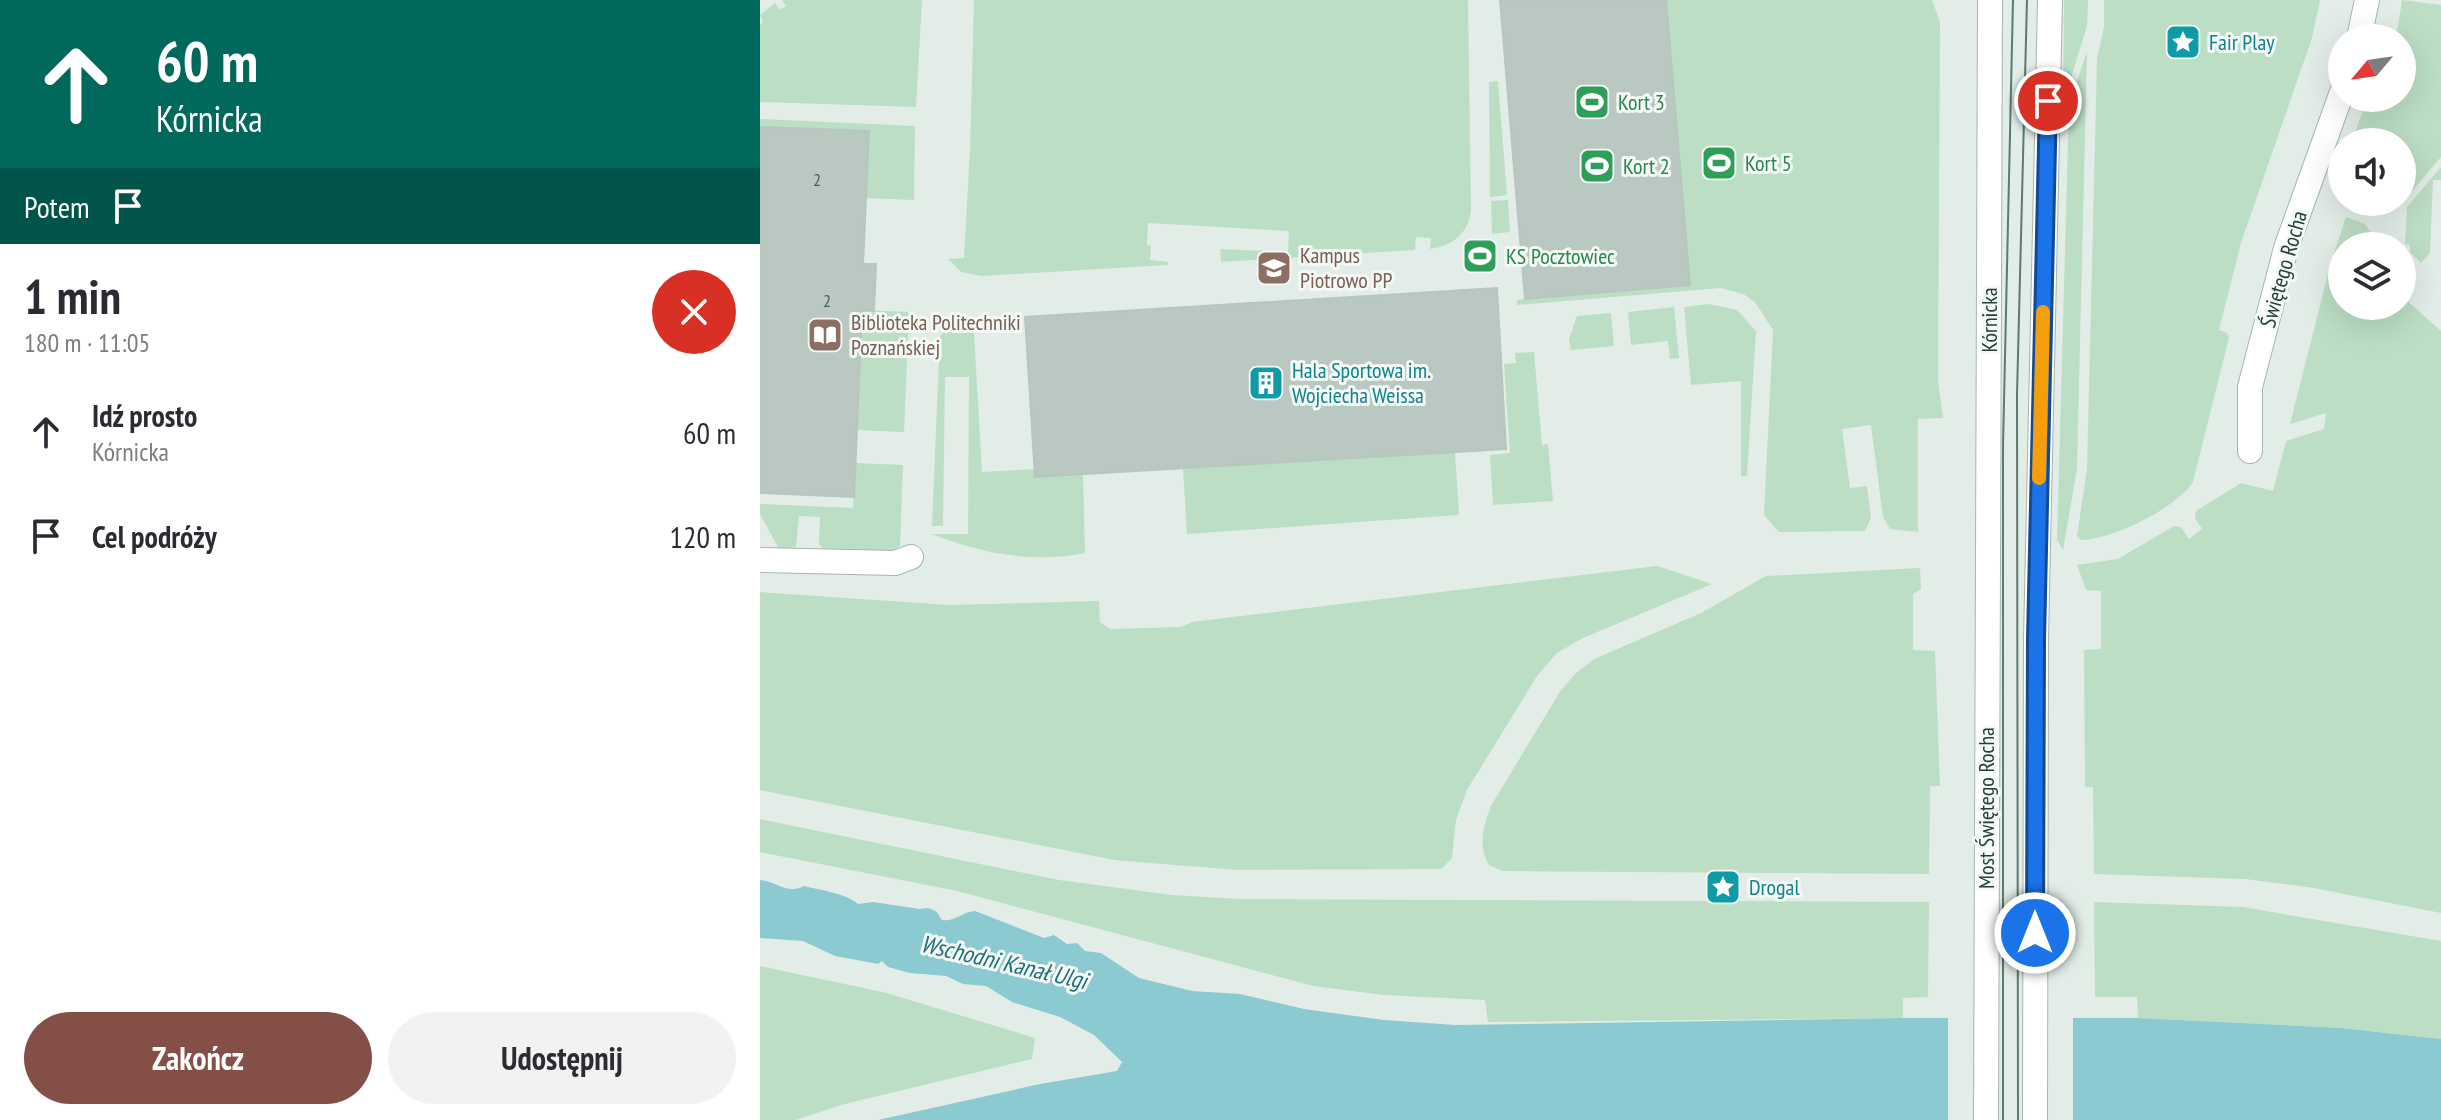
<!DOCTYPE html>
<html lang="pl">
<head>
<meta charset="utf-8">
<style>
	:root { --surface:#fff; --page:#f2f2f3; --text:#2b2b33; --muted:#7c7c81; --accent:#844f46 }
	body { margin:0; font-family:"PT Sans Narrow",sans-serif; background:var(--page); color:var(--text); height:100vh; display:flex; flex-direction:column; font-size:30px; white-space:nowrap }
	* { box-sizing:border-box; margin:0 }
	p { font-size:26px; color:var(--muted) }
	.icon { flex:none; width:44px; height:44px; fill:none; stroke:currentColor; stroke-width:2; stroke-linecap:round; stroke-linejoin:round }
	.map { position:relative; flex:1; overflow:hidden }
	.panel { display:flex; flex-direction:column; background:var(--surface); width:760px }
	.panel>* { flex:none }
	.top-card { background:#00695c; color:#fff; overflow:hidden }
	.needle { width:52px; rotate:241deg }
	.tools { position:absolute; left:1568px; top:24px; display:grid; gap:16px }
	.tools a { display:grid; place-items:center; width:88px; height:88px; border-radius:50%; background:var(--surface); box-shadow:0 8px 32px #0002; font-size:40px }
	.pin { position:absolute; display:grid; place-items:center; width:68px; height:68px; color:#fff; margin:-34px; border:4px solid #fff; border-radius:50%; box-shadow:0 2px 8px #0007 }
	.me { position:absolute; width:88px; margin:-44px; rotate:0deg; stroke-linejoin:round; filter:drop-shadow(0 0 6px #0008) }
	.turn { display:flex; align-items:center; gap:28px; height:168px; padding:0 24px; font-size:36px }
	.turn .icon { width:104px; height:104px; stroke-width:2.5 }
	.turn b { display:block; font-size:56px; line-height:68px }
	.then { display:flex; align-items:center; height:76px; padding:0 24px; background:#0003; gap:16px; font-size:30px }
	.round { display:grid; place-items:center; flex:none; width:84px; height:84px; border-radius:42px; background:var(--page) }
	.headline { display:flex; align-items:center; justify-content:space-between; height:136px; padding:0 24px }
	h1 { font-size:48px; font-weight:800; line-height:60px }
	.action { display:flex; gap:16px; margin-top:auto; padding:16px 24px }
	.action a { flex:1; height:92px; border-radius:48px; background:var(--accent); color:#fff; font-size:32px; font-weight:800; line-height:92px; text-align:center }
	.action a+a { background:var(--page); color:var(--text) }
	ul { padding:0; list-style:none }
	li { display:flex; align-items:center; gap:24px; height:104px; padding:0 24px }
	li div { flex:1 }
	li b { display:block; font-size:30px }
	li em { font-style:normal }
	main { display:flex; flex:1; min-height:0 }
	.map>svg:first-child { display:block }
	.green { fill:#bcdec4 }
	.water { fill:#8ccad2 }
	.pier { fill:#e3ede8 }
	.building { fill:#b9c8c1; stroke:#b6c7bf; stroke-width:2 }
	.lines { fill:none; stroke-linecap:round; stroke-linejoin:round }
	.minor-casing { stroke:#a6b5af; stroke-width:26 }
	.minor { stroke:#fff; stroke-width:24 }
	.tram { stroke:#5d7a71; stroke-width:2 }
	.route-casing { stroke:#114b97; stroke-width:20 }
	.route { stroke:#1a73e8; stroke-width:14 }
	.slow { stroke:#f59e0b; stroke-width:14 }
	.labels { text-anchor:middle; dominant-baseline:central; stroke-width:6; stroke-linejoin:round; paint-order:stroke }
	.number-label { font-size:18px; fill:#486159 }
	.culture-label { font-size:22px; fill:#0d838f; stroke:#f4f9f6; text-anchor:start }
	.leisure-label { font-size:22px; fill:#27864d; stroke:#f4f9f6; text-anchor:start }
	.education-label { font-size:22px; fill:#785e54; stroke:#f4f9f6; text-anchor:start }
	.street-label { font-size:22px; fill:#233f36; stroke:#f4f9f6 }
	.water-label { font-size:24px; font-style:italic; fill:#1d6f7b; stroke:#f4f9f6 }
</style>
</head>
<body>
<main>
<section class="panel">
<div class="top-card">
<div class="turn"><svg class="icon" aria-label="ahead" viewBox="0 0 24 24"><path d="M12 20V5M6 11l6-6 6 6"/></svg><div><b>60 m</b>Kórnicka</div></div>
<div class="then">Potem<svg class="icon" aria-label="arrive" viewBox="0 0 24 24"><path d="M6 21V4h12l-3 4 3 4H6"/></svg></div>
</div>
<div class="headline"><div><h1>1 min</h1><p>180 m · 11:05</p></div><a class="round" style="background:#d93025;color:#fff"><svg class="icon" aria-label="close" viewBox="0 0 24 24"><path d="M6 6l12 12M18 6L6 18"/></svg></a></div>
<ul>
<li><svg class="icon" aria-label="ahead" viewBox="0 0 24 24"><path d="M12 20V5M6 11l6-6 6 6"/></svg><div><b>Idź prosto</b><p>Kórnicka</p></div><em>60 m</em></li>
<li><svg class="icon" aria-label="arrive" viewBox="0 0 24 24"><path d="M6 21V4h12l-3 4 3 4H6"/></svg><div><b>Cel podróży</b></div><em>120 m</em></li>
</ul>
<div class="action"><a>Zakończ</a><a>Udostępnij</a></div>
</section>
<div class="map">
<svg width="1681" height="1120" viewBox="0 0 1681 1120">
	<rect width="100%" height="100%" fill="#e3ede8"/>
	<!-- green -->
	<path class="green" d="M22 0H162L156 107 0 102V25L3 22 0 15 15 3 20 10 26 6Z
		M214 0H708L711 211C708 233 693 246 670 249L671 238 656 237 655 250 461 262 460 249 528 252 529 231 388 223 387 245 391 246 390 260 408 262V265L222 276 201 272 188 259 204 258 210 149Z
		M906 0H1172L1180 22 1178 381 1183 418 1158 419V532L1130 529 1123 517 1111 425 1082 429 1090 488 1107 486 1111 518 1105 531 1019 532 1004 515 1013 330 995 302 985 295 961 288 757 305V300L765 299 930 285Z
		M1304 0H1328L1327 26 1303 104Z
		M1344 0H1560L1552 38 1481 243 1459 330 1467 333 1469 338 1433 482C1417 508 1351 540 1321 540L1317 536 1327 469 1337 59 1344 27Z
		M1642 0 1681 5V157L1648 196V185L1642 184V142H1592L1607 98H1642V38H1636Z
		M1327 51 1317 469 1303 550 1297 540 1309 105Z
		M738 81 747 195 730 197 729 82Z
		M0 119 155 126 154 200 106 198 109 131 0 127Z
		M1681 167V180H1673L1670 253 1661 263 1650 252V245L1645 244 1647 207Z
		M748 200 750 232 732 234 731 201Z
		M1586 217 1605 224 1620 246H1582V306H1642V296L1681 331V913L1554 888 1485 879 1334 874 1333 787H1325L1324 650 1341 649V591L1326 590 1317 565 1358 559 1414 526 1421 527 1429 539 1442 529 1435 518 1436 511 1481 483 1513 491 1526 441 1564 429 1566 413 1530 424 1571 262Z
		M949 304 977 310 996 331 987 476H981V381L931 385 924 307Z
		M914 307 919 358 910 359 908 341 871 345 868 312Z
		M102 310 149 312 144 432 97 430Z
		M851 313 854 346 811 350 809 339 817 316Z
		M200 322 208 325 214 333 222 472 274 469 275 477 323 474 325 553C272 564 222 553 171 534H208L209 377H185L183 526H172L180 336 190 325Z
		M774 352 782 445 788 444 793 501 733 505 730 455 750 453 744 364 756 363 755 353Z
		M695 452 699 515 427 534 423 469Z
		M96 463 143 465 140 546 132 551H66L59 544 60 517 39 516 36 547 19 549 0 514V504L93 508Z
		M897 566 952 584 823 638 797 653 777 676 707 790 696 820 692 858 681 869 477 870 354 860 0 790V592L189 605 339 601 340 622 350 629 421 627 432 622Z
		M1160 568 1161 589 1153 594V650L1175 651 1180 786H1170L1169 874 742 871 729 865C717 846 724 825 731 806L801 690 816 673 834 659 941 613 1006 576Z
		M0 819 299 880 412 895 480 899 1169 902 1168 997 1143 998V1018L728 1022 725 1000 624 995 553 986 197 891 0 852Z
		M1334 902 1483 907 1681 941V1039L1582 1028 1378 1018 1377 997H1335Z
		M0 966 127 993 275 1038 272 1059 85 1104 35 1120H0Z"/>
	<!-- water -->
	<path class="water" d="M0 880C17 881 27 895 44 886 60 890 85 893 98 904L113 902 160 909 168 908 176 911 182 920C195 922 202 912 215 911L284 938 294 935 307 944 317 943 325 951 341 953 379 978 432 991 480 994 544 1009 624 1020 695 1025 1143 1018H1378L1582 1028 1681 1039V1120H118L280 1084 357 1071 362 1062 334 1035 300 1017 252 1002 226 986 203 984 186 976 150 973 128 967 122 961 118 964 75 956 43 941 0 938Z"/>
	<!-- pier -->
	<path class="pier" d="M1188 1014H1313V1120H1188Z"/>
	<!-- building -->
	<path class="building" d="M740 0H906L930 285 765 299Z
		M0 127 109 131 103 264H116L114 311 102 310 94 497 0 493Z
		M737 288 746 449 275 477 265 317Z"/>
	<g class="lines">
		<defs>
			<path id="minor" d="M1599 38 1607 0
				M1490 451V387L1526 248 1582 92
				M0 560 135 563 151 557
				M1226 1120 1230 0
				M1275 1120 1276 639 1290 0"/>
		</defs>
		<!-- minor casing -->
		<use href="#minor" class="minor-casing"/>
		<!-- minor -->
		<use href="#minor" class="minor"/>
		<!-- tram -->
		<path class="tram" d="M1243 1120V446L1253 0
			M1258 1120 1257 395 1267 0"/>
	</g>
	<g class="lines">
		<defs>
			<path id="route" d="M1275 933 1276 639 1288 101"/>
		</defs>
		<!-- route casing -->
		<use href="#route" class="route-casing"/>
		<!-- route -->
		<use href="#route" class="route"/>
		<!-- slow -->
		<path class="slow" d="M1279 478 1283 312"/>
	</g>
	<!-- icons -->
	<defs>
		<symbol id="sight-square" viewBox="-11 -11 22 22"><rect x="-9" y="-9" width="18" height="18" rx="4" fill="#0f9aa8" stroke="#f4f9f6"/><path d="M0-6L1.8-2.2L6-1.7L2.9 1.2L3.7 5.4L0 3.3L-3.7 5.4L-2.9 1.2L-6-1.7L-1.8-2.2Z" fill="#fff"/></symbol>
		<symbol id="stadium-square" viewBox="-11 -11 22 22"><rect x="-9" y="-9" width="18" height="18" rx="4" fill="#2e9e5b" stroke="#f4f9f6"/><path d="M0-5a6.5 5 0 1 0 0 10a6.5 5 0 1 0 0-10ZM-3.5-1.8h7v3.6h-7Z" fill="#fff"/></symbol>
		<symbol id="university-square" viewBox="-11 -11 22 22"><rect x="-9" y="-9" width="18" height="18" rx="4" fill="#8d6e63" stroke="#f4f9f6"/><path d="M0-5L7-2L0 1L-7-2ZM-4 1L0 2.5L4 1V4Q0 6-4 4Z" fill="#fff"/></symbol>
		<symbol id="library-square" viewBox="-11 -11 22 22"><rect x="-9" y="-9" width="18" height="18" rx="4" fill="#8d6e63" stroke="#f4f9f6"/><path d="M-6-4Q-3-5.5-.7-3.5V5Q-3 3-6 4ZM6-4Q3-5.5 .7-3.5V5Q3 3 6 4Z" fill="#fff"/></symbol>
		<symbol id="building-square" viewBox="-11 -11 22 22"><rect x="-9" y="-9" width="18" height="18" rx="4" fill="#0f9aa8" stroke="#f4f9f6"/><path d="M-4-6H4V6H1V3H-1V6H-4ZM-2.5-4.3h1.7v1.8h-1.7ZM.8-4.3h1.7v1.8H.8ZM-2.5-1h1.7V.8h-1.7ZM.8-1h1.7V.8H.8Z" fill="#fff"/></symbol>
	</defs>
	<g fill-rule="evenodd">
		<use href="#sight-square" x="1403" y="22" width="40" height="40"/>
		<use href="#stadium-square" x="812" y="82" width="40" height="40"/>
		<use href="#stadium-square" x="939" y="143" width="40" height="40"/>
		<use href="#stadium-square" x="817" y="146" width="40" height="40"/>
		<use href="#stadium-square" x="700" y="236" width="40" height="40"/>
		<use href="#university-square" x="494" y="248" width="40" height="40"/>
		<use href="#library-square" x="45" y="315" width="40" height="40"/>
		<use href="#building-square" x="486" y="363" width="40" height="40"/>
		<use href="#sight-square" x="943" y="867" width="40" height="40"/>
	</g>
	<g class="labels">
		<!-- number labels -->
		<g class="number-label">
			<text x="57" y="179">2</text>
			<text x="67" y="300">2</text>
		</g>
		<!-- culture labels -->
		<g class="culture-label">
			<text x="1449" y="42">Fair Play</text>
			<text x="532" y="370">Hala Sportowa im.<tspan x="532" dy="25">Wojciecha Weissa</tspan></text>
			<text x="989" y="887">Drogal</text>
		</g>
		<!-- leisure labels -->
		<g class="leisure-label">
			<text x="858" y="102">Kort 3</text>
			<text x="985" y="163">Kort 5</text>
			<text x="863" y="166">Kort 2</text>
			<text x="746" y="256">KS Pocztowiec</text>
		</g>
		<!-- education labels -->
		<g class="education-label">
			<text x="540" y="255">Kampus<tspan x="540" dy="25">Piotrowo PP</tspan></text>
			<text x="91" y="322">Biblioteka Politechniki<tspan x="91" dy="25">Poznańskiej</tspan></text>
		</g>
		<!-- street labels -->
		<g class="street-label">
			<text transform="translate(1523 269) rotate(-74)">Świętego Rocha</text>
			<text transform="translate(1229 320) rotate(-90)">Kórnicka</text>
			<text transform="translate(1226 808) rotate(-90)">Most Świętego Rocha</text>
		</g>
		<!-- water labels -->
		<g class="water-label">
			<text transform="translate(244 962) rotate(13)">Wschodni Kanał Ulgi</text>
		</g>
	</g>
</svg>
<div class="tools">
<a><svg class="needle" viewBox="-14 -14 28 28"><path d="M0-13l5 13h-10z" fill="#e53935"/><path d="M0 13l5-13h-10z" fill="#7c7c81"/></svg></a>
<a><svg class="icon" aria-label="sound" viewBox="0 0 24 24"><path d="M4 9h4l5-4v14l-5-4H4zM17 9q2 3 0 6"/></svg></a>
<a><svg class="icon" aria-label="layers" viewBox="0 0 24 24"><path d="M12 4l9 5-9 5-9-5zM3 14l9 5 9-5"/></svg></a>
</div>
<div class="pin" style="left:1288px;top:101px;background:#d93025"><svg class="icon" aria-label="arrive" viewBox="0 0 24 24"><path d="M6 21V4h12l-3 4 3 4H6"/></svg></div>
<svg class="me" style="left:1275px;top:933px" viewBox="-20 -20 40 40"><circle r="17" fill="#1a73e8" stroke="#fff" stroke-width="3"/><path d="M0-11L8 9 0 5-8 9z" fill="#fff"/></svg>
</div>
</main>
</body>
</html>
